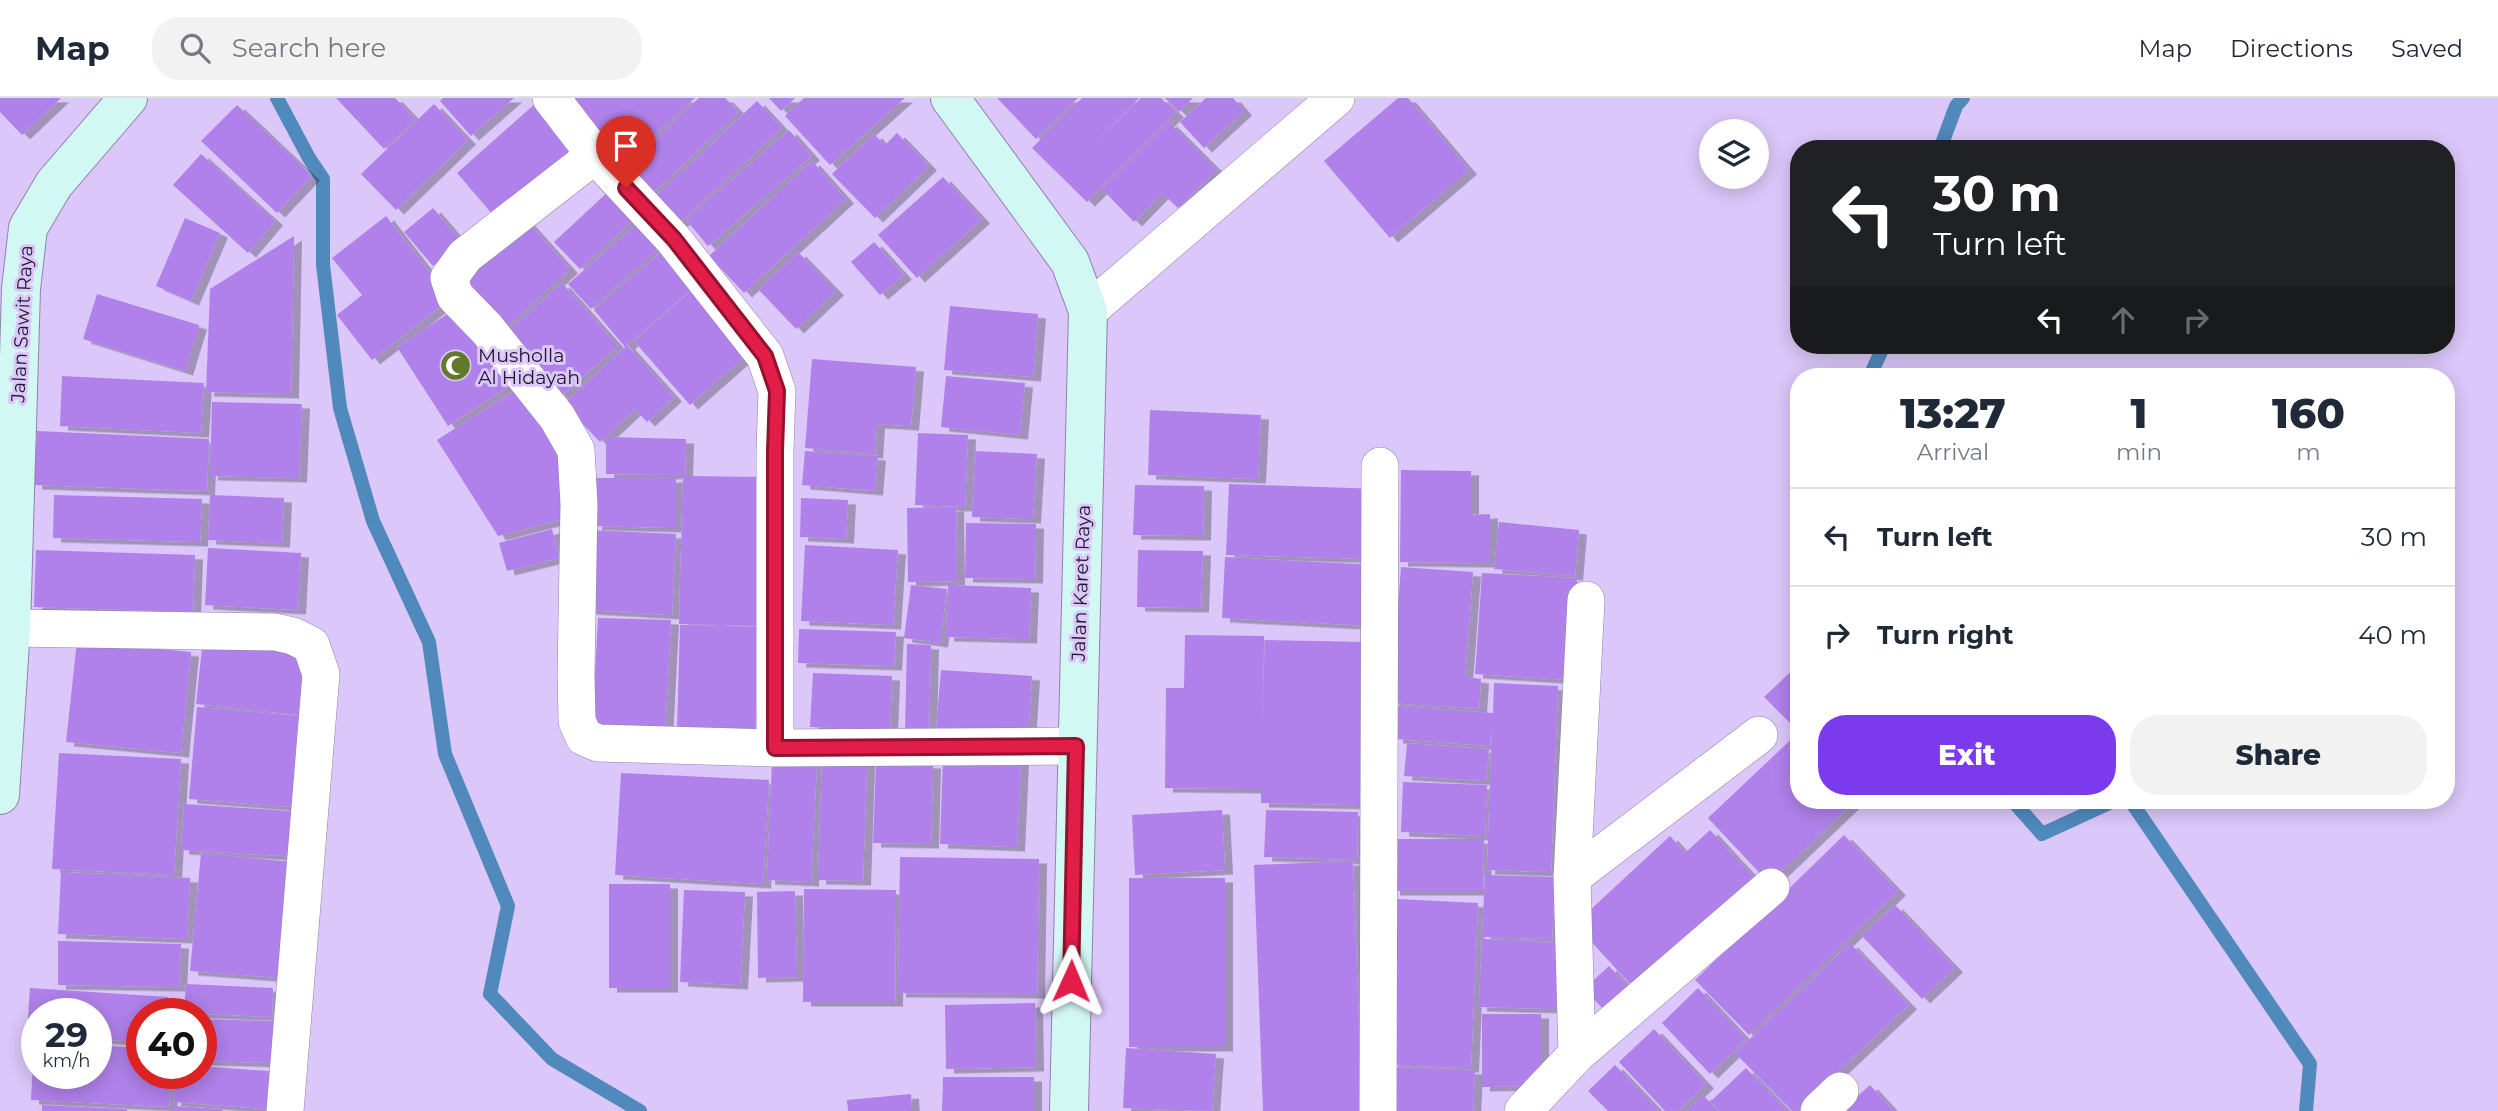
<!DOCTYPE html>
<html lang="en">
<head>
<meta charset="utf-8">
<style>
	:root { --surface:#fff; --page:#f2f2f3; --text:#1f2937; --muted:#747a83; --line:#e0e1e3; --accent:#7c3aed }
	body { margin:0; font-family:Montserrat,sans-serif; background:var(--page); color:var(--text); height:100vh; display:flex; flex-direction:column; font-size:26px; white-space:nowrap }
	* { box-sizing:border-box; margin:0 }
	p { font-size:23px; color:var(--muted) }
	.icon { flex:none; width:38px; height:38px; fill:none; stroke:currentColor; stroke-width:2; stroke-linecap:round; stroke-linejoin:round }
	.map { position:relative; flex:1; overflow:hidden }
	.panel { position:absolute; left:1790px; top:270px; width:665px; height:441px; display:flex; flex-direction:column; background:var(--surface); border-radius:28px; box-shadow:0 4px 18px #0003 }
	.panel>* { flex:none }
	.banner { position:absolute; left:1790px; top:42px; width:665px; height:214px; border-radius:28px; box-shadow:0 4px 18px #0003; background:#202124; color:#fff; overflow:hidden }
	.fabs { position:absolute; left:1699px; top:21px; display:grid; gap:14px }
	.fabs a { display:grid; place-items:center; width:70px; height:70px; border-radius:50%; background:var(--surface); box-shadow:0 4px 18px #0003; font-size:35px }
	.speed { position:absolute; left:21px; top:900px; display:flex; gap:14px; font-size:35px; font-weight:700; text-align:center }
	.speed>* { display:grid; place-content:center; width:91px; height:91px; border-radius:50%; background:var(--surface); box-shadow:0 4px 18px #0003; line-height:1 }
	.speed small { font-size:18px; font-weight:400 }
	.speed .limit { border:10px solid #d22; background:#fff; color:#111 }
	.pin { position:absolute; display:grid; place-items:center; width:60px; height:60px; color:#fff; margin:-72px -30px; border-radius:50% 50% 50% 0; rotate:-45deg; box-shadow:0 0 7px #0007 }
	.pin .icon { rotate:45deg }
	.me { position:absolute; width:77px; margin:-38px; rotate:1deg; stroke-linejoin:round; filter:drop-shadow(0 0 5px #0008) }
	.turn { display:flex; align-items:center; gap:24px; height:147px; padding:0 28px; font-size:32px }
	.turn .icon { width:91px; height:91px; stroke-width:2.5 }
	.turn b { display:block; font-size:49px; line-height:60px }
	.lanes { display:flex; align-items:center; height:66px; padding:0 28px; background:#0003; justify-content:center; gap:35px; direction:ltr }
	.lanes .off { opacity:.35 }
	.eta { display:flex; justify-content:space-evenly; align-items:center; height:119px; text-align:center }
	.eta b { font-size:42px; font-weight:800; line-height:49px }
	.primary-button { display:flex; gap:14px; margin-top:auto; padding:14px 28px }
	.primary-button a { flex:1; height:80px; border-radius:28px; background:var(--accent); color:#fff; font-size:28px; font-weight:800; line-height:80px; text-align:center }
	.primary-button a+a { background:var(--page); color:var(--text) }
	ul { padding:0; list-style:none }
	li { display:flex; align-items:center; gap:21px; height:98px; padding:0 28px; border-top:2px solid var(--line) }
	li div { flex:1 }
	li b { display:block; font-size:26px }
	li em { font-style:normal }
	header { display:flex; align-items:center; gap:42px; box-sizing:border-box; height:98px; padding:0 35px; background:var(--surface); border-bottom:2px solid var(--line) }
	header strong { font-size:33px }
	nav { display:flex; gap:38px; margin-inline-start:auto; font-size:24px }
	.search { width:490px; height:63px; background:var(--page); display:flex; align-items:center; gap:18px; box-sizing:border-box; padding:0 24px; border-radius:28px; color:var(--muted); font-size:26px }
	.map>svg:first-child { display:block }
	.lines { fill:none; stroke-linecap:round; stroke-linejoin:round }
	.stream { stroke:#5089bc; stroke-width:14 }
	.building { fill:#b081ea; filter:url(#shadow) }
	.street-casing { stroke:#9380ae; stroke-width:38 }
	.secondary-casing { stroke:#9380ae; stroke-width:40 }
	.street { stroke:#fff; stroke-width:37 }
	.secondary { stroke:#d2f8f3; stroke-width:38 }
	.route-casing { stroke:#92132f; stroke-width:18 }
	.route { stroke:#e11d48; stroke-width:12 }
	.labels { text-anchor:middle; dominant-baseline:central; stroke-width:6; stroke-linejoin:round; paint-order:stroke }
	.street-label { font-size:19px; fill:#20182a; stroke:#dbc7f9 }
	.poi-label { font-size:19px; fill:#20182a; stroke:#dbc7f9; text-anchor:start }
</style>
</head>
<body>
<header>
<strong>Map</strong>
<div class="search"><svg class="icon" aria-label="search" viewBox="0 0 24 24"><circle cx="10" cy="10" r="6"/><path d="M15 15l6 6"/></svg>Search here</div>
<nav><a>Map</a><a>Directions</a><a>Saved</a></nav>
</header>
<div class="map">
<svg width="2498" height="1013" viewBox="0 0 2498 1013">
	<defs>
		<filter id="shadow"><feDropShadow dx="8" dy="4.5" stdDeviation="0" flood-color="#0004"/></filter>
	</defs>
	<rect width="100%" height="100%" fill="#dbc7f9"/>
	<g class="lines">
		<!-- stream -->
		<path class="stream" d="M277 0 309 60 323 81V167L340 310 373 423 429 544 445 656 508 808 490 896 552 961 640 1013
			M1940 51 1956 8 1963 0
			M1870 278 1884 247
			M2012 702 2042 736 2116 702
			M2130 702 2310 966 2306 1013"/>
	</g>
	<!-- building -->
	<path class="building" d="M0 0H61L22 37 0 14Z
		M336 0H395L415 21 384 51Z
		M443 0H514L471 38 440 3Z
		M568 0H695L626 63Z
		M699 0H725L739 14 652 96 626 69Z
		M769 0H795L781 13Z
		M804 0H905L830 67 785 18Z
		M997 0H1078L1036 41Z
		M1082 0H1139L1086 54 1141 0H1161L1176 15 1087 104 1032 50Z
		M1165 0H1193L1179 14Z
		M1206 0H1233L1244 13 1204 50 1180 24Z
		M1398 0H1408L1469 72 1390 140 1324 63Z
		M757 3 782 30 676 128 652 102Z
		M536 5 580 55 500 125 457 75Z
		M434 6 468 42 396 112 361 76Z
		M237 7 312 78 277 115 201 43Z
		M1169 24 1217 72 1178 110 1162 95 1134 124 1102 91Z
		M789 32 812 58 708 148 686 122Z
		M897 35 929 68 875 120 832 76 874 36 885 47Z
		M201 56 275 123 248 155 173 87Z
		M812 63 846 101 744 195 709 158Z
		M943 79 982 121 917 180 878 137Z
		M610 92 635 120 580 171 554 144Z
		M433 110 461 143 433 168 404 134Z
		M386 118 450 201 372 262 337 217 362 197 332 160Z
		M185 120 220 135 191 203 156 188Z
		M526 122 570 171 504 232 460 184Z
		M637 126 659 150 591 211 568 186Z
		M294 138 291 296 206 294 210 191Z
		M874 144 904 177 880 197 851 164Z
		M663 152 694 189 627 247 674 299 647 324 635 311 600 344 564 306 625 249 594 212Z
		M798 154 836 193 796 231 759 192Z
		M562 185 618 248 561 298 505 236Z
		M696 189 752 252 690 307 634 243Z
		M97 196 199 227 185 273 83 241Z
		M461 207 512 286 448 328 397 249Z
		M950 208 1038 216 1033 279 944 272Z
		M812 261 916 269 911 328 877 326 875 356 805 350Z
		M62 278 204 285 201 335 60 328Z
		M946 278 1025 285 1020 337 941 329Z
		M524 287 565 351 574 418 498 438 437 342Z
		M212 304 302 306 299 380 210 378Z
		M1150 312 1261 317 1258 381 1148 377Z
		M37 333 209 341 207 393 34 387Z
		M918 335 968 337 965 409 915 407Z
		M606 339 686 341 685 377 606 376Z
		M805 353 878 358 875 393 802 387Z
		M975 353 1037 356 1033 421 972 419Z
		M1401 372 1471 373V417L1490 416V465L1400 464Z
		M683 378 770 379 766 528 679 526Z
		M595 380H676V430L594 428Z
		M1229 386 1380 391 1377 461 1226 457Z
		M1135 387 1204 388 1203 438 1133 437Z
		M54 397 202 401 200 444 53 440Z
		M210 397 284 400 282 445 208 442Z
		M801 400 848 402 846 441 800 439Z
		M956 409 957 483 908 484 907 410Z
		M1499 424 1579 432 1575 478 1494 471Z
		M966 425 1036 426 1035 481 965 480Z
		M552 431 559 460 507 473 499 445Z
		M590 432 676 436 672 517 586 512Z
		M805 447 898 452 893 527 801 523Z
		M208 450 301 455 298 512 205 507Z
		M36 452 195 457 193 514 34 509Z
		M1138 452 1203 453 1201 510 1137 509Z
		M1225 459 1376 467 1372 528 1222 520Z
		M1401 469 1473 474 1465 579 1481 581 1479 611 1391 605Z
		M1482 475 1577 480 1571 582 1475 576Z
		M911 487 947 491 940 545 904 540Z
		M948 487 1031 490 1029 541 946 539Z
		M598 520 671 522 665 635 592 632Z
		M680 527 759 529 755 634 677 632Z
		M799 531 896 534 894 568 798 565Z
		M1185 537 1264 538 1262 632 1265 542 1366 544 1362 707 1261 705V691L1165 690 1166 590H1184Z
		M203 541 307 552 300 617 196 606Z
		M77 543 191 554 181 655 66 644Z
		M907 546 931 547 929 636H905Z
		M1799 566V702H1856L1769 785 1708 720 1799 634 1764 599Z
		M941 572 1032 578 1028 638 936 632Z
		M813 575 892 578 890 632 810 629Z
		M1494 585 1558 588 1551 774 1487 772 1492 627 1490 648 1395 641 1398 608 1493 615Z
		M197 609 300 618 292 709 189 701Z
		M1407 645 1489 651 1486 683 1404 678Z
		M59 655 181 661 174 777 52 771Z
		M943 658 1021 661 1017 749 940 746Z
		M822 661 867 663 863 783 818 782Z
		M772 662 817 664 811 784 767 782Z
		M876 664 933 666 931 746 873 745Z
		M621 675 769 682 763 786 615 777Z
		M1403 684 1487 687 1485 738 1401 734Z
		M184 706 305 714 301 759 181 752Z
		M1222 712 1225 772 1135 777 1132 717Z
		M1266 712 1358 714 1357 762 1264 759Z
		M1710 732 1762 788 1642 899 1575 826 1670 738 1685 755Z
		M1844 737 1898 793 1749 937 1695 882Z
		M1393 741H1484L1483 793H1392Z
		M201 755 292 764 281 880 190 873Z
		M900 759 1039 761 1037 896 898 895Z
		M1353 763 1362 1013H1263L1254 767Z
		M61 774 190 780 187 841 58 836Z
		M1485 777 1555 779 1552 841 1482 839Z
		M1129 780H1225V949H1129Z
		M609 786H670V890H609Z
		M804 791 896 792 895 904H803Z
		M684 792 745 794 740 887 680 884Z
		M795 793 797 879 758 880 757 794Z
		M1397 801 1478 805 1471 970 1390 967Z
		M1895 807 1955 870 1922 901 1862 838Z
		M1482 841 1558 844 1556 911 1479 909Z
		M58 843 181 846 179 889 58 887Z
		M1850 845 1909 907 1796 1013H1792L1735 955Z
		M1609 868 1636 898 1612 920 1584 891Z
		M186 886 273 890 272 919 184 915Z
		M30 890 168 899 167 915H142V944L96 941V915H37V937L27 936Z
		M1698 890 1746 941 1710 976 1662 925Z
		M1035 905 1036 969 946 971 945 907Z
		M1482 916H1541V988L1482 989Z
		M201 921 274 923 272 965 201 963Z
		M1654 931 1706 986 1678 1013H1665L1619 964Z
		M34 944H37V975H96V947L142 950V975H171L169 1009 31 1002Z
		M1126 950 1216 956 1212 1013 1123 1010Z
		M1615 967 1659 1013H1608L1588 993Z
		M201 968 281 974 278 1012 173 1004 176 975H201Z
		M1386 969 1475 972 1473 1013H1384Z
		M1746 970 1787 1013H1720L1711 1003Z
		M943 979H1034V1013H942Z
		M1870 987 1894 1013H1841Z
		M911 996 912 1013H848L847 1002Z
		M1703 997 1718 1013H1686Z
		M42 1007 127 1011V1013H42Z
		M173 1008 222 1011V1013H173Z"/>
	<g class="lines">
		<defs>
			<path id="street" d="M551 0 595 57 673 141 765 258 777 293 775 353V650
				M595 57 465 158 449 180 455 198 487 231 557 319 576 352 579 406 576 576 577 623 584 639 598 645 775 650 1076 648
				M1088 213 1336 0
				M11 530 275 534 293 538 311 547 321 576 285 1013
				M1572 779 1586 502
				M1577 956 1572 779 1759 637
				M1378 1013 1380 368
				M1523 1013 1577 956 1771 789
				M1819 1013 1840 993"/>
			<path id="secondary" d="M950 0 1070 164 1088 213 1069 1013
				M0 697 11 530 21 191 28 130 54 86 128 0"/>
		</defs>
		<!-- street casing -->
		<use href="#street" class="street-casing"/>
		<!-- secondary casing -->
		<use href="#secondary" class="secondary-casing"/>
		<!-- street -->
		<use href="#street" class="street"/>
		<!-- secondary -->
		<use href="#secondary" class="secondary"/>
	</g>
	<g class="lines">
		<defs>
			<path id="route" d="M626 90 674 141 765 258 777 293 775 353V650L1076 648 1071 883"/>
		</defs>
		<!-- route casing -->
		<use href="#route" class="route-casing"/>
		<!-- route -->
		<use href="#route" class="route"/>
	</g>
	<!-- icons -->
	<defs>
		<symbol id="mosque-disc" viewBox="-11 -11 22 22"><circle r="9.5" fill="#62792a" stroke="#dbc7f9"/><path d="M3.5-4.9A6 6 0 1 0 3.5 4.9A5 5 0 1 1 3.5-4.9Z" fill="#fff"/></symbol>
	</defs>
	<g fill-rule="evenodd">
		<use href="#mosque-disc" x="438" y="250" width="35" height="35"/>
	</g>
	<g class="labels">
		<!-- street labels -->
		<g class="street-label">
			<text transform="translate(22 226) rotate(-87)">Jalan Sawit Raya</text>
			<text transform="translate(1081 485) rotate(-88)">Jalan Karet Raya</text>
		</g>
		<!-- poi labels -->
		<g class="poi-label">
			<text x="478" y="257">Musholla<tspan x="478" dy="22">Al Hidayah</tspan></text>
		</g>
	</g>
</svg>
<div class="fabs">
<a><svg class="icon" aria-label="layers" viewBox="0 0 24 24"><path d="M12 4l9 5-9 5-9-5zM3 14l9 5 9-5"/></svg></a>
</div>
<div class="speed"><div>29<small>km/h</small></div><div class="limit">40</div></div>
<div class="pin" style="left:626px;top:90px;background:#d93025"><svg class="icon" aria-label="arrive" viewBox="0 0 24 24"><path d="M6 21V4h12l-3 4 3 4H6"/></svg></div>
<svg class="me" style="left:1071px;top:883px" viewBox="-20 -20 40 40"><path d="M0-17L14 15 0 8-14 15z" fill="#e11d48" stroke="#fff" stroke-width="4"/></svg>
<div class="banner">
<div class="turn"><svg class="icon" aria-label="left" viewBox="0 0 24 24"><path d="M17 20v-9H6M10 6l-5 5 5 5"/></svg><div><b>30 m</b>Turn left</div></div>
<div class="lanes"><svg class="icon" aria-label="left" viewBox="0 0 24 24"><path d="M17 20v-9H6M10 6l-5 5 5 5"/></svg><svg class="icon off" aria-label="ahead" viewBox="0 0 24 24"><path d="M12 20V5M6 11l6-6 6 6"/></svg><svg class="icon off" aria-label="right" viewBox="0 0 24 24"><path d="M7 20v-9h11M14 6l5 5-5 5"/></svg></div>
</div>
<section class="panel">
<div class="eta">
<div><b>13:27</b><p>Arrival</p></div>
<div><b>1</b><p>min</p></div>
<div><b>160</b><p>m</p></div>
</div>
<ul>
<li><svg class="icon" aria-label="left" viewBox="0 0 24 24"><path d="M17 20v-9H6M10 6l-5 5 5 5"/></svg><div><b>Turn left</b></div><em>30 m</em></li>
<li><svg class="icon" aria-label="right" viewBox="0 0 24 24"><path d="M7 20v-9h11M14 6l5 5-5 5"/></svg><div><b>Turn right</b></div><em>40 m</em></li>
</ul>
<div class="primary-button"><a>Exit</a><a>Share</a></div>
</section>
</div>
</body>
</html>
